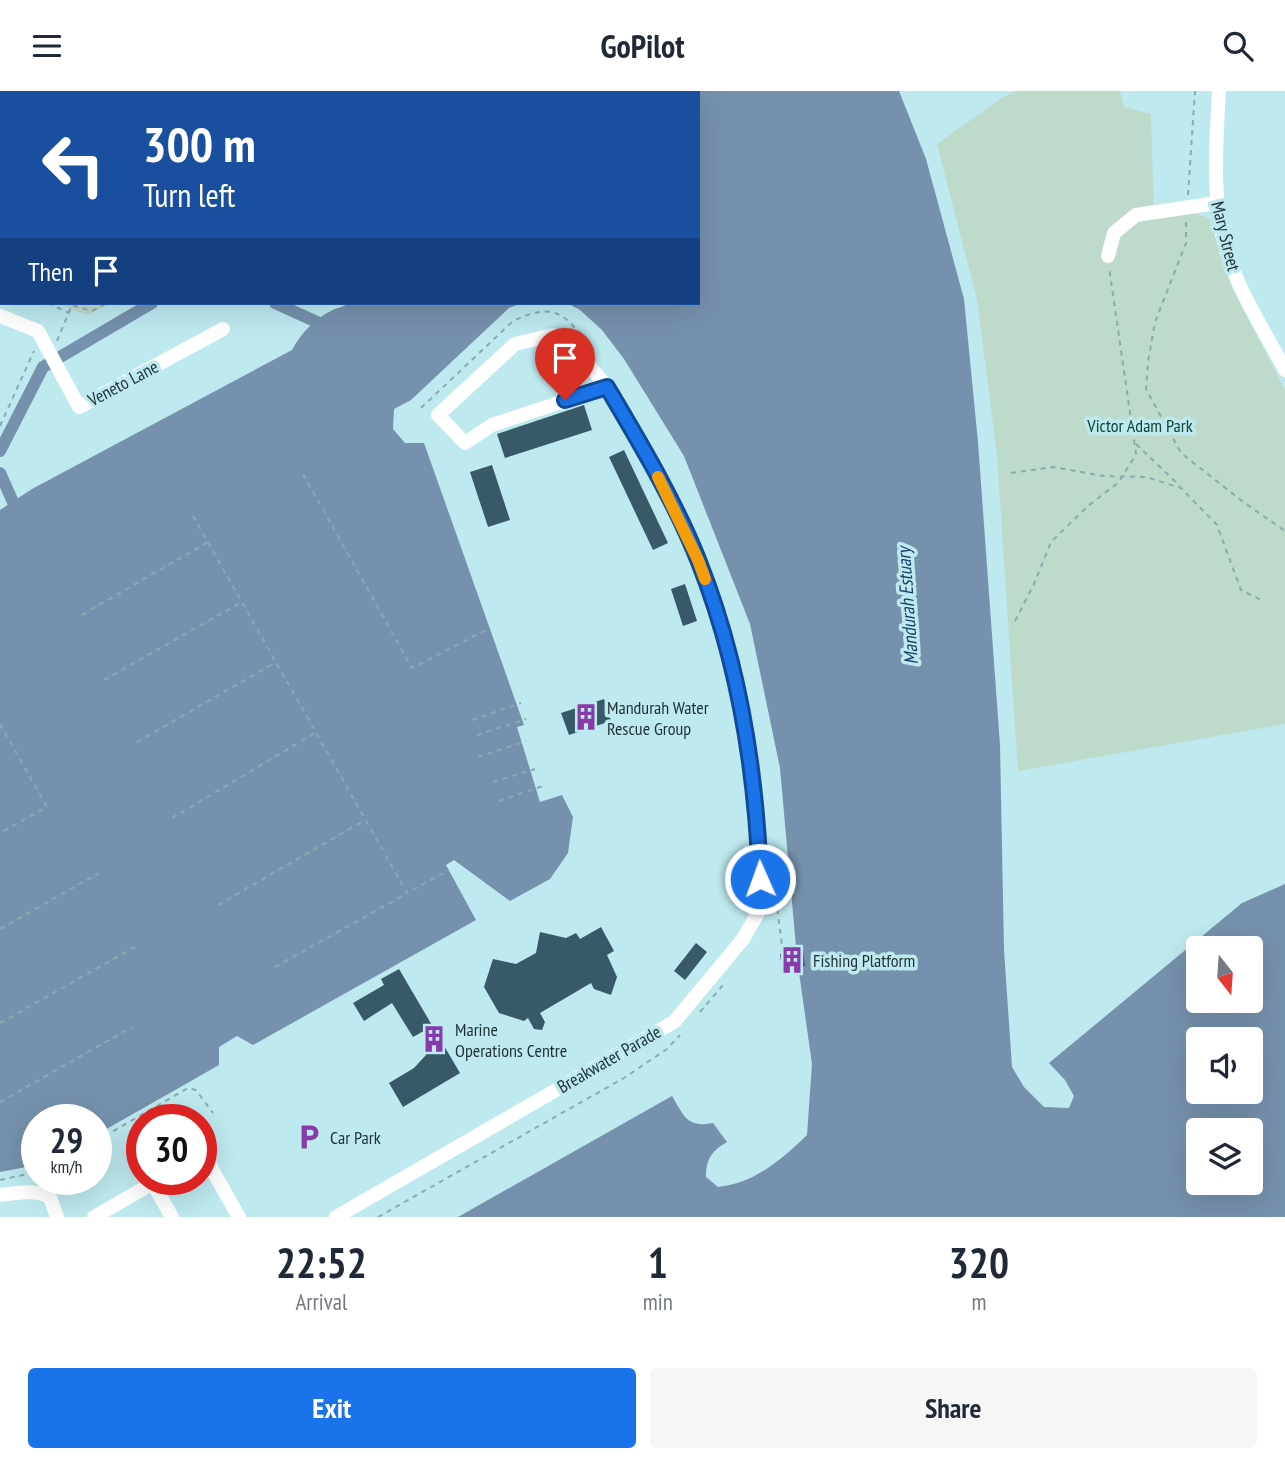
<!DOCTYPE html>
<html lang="en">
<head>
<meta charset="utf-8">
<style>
	:root { --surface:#fff; --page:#f6f6f7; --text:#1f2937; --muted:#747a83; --accent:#1a73e8 }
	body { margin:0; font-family:"PT Sans Narrow",sans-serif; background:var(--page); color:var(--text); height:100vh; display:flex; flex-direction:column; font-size:26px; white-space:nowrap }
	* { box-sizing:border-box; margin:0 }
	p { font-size:23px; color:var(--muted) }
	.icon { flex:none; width:38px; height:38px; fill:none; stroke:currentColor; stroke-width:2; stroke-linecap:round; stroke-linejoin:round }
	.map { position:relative; height:1126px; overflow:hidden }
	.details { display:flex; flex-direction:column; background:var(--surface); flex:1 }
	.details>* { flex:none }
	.banner { position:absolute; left:0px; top:0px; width:700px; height:214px; box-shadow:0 7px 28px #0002; background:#1a4fa0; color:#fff; overflow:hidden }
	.needle { width:46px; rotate:163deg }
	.tools { position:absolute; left:1186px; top:845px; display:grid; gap:14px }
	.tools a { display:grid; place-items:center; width:77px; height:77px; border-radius:7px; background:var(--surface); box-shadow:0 7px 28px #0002; font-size:35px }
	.speed { position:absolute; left:21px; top:1013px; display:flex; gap:14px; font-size:35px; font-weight:700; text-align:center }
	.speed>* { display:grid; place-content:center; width:91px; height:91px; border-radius:50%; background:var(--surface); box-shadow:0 7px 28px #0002; line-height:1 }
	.speed small { font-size:18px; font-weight:400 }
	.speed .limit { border:10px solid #d22; background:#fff; color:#111 }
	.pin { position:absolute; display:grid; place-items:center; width:60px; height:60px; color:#fff; margin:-72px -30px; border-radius:50% 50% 50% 0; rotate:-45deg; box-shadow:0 0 7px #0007 }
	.pin .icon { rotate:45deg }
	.me { position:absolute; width:77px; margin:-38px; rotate:358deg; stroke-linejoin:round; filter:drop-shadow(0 0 5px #0008) }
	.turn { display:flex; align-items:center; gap:24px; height:147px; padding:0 28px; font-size:32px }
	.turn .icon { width:91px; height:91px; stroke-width:2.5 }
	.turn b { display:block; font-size:49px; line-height:60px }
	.then { display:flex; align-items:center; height:66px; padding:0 28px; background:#0003; gap:14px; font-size:26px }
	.eta { display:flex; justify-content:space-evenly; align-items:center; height:119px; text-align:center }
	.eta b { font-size:42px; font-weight:800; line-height:49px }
	.primary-button { display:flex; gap:14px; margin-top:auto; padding:14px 28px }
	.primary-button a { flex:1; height:80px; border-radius:7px; background:var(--accent); color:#fff; font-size:28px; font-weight:800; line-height:80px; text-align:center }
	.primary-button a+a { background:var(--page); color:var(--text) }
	header { display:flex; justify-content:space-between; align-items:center; height:91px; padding:0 28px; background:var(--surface); font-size:32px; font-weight:800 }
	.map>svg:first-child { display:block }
	.green { fill:#bedacb }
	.water { fill:#7691ad; fill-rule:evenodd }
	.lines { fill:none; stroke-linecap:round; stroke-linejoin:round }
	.canal { stroke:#7691ad; stroke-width:12 }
	.building { fill:#375968 }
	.path { stroke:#88abb0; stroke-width:2; stroke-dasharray:5 5; stroke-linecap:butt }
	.minor { stroke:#fff; stroke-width:14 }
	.route-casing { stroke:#114b97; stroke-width:18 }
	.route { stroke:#1a73e8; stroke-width:12 }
	.slow { stroke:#f59e0b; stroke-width:12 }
	.labels { text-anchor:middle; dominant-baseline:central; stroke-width:7; stroke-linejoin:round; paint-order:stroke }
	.street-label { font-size:18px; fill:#1f3133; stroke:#bde9ef }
	.park-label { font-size:18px; fill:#114531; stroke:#bde9ef }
	.poi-label { font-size:18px; fill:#1f3133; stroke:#bde9ef; text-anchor:start }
	.water-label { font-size:19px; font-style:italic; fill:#174168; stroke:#bde9ef }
</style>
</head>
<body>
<header><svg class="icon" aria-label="menu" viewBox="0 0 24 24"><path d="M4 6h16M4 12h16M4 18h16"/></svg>GoPilot<svg class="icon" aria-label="search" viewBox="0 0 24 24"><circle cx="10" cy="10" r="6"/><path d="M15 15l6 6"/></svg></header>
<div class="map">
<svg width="1285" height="1126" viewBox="0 0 1285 1126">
	<rect width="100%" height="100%" fill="#bde9ef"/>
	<!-- green -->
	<path class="green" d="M1016 0H1120L1124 16 1151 23 1154 125 1192 121 1209 127 1233 199 1285 299V633L1018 680 997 364 977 208 937 53 1003 6Z
		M56 212H111L87 224Z"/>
	<!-- water -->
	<path class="water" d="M352 0H899L926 68 964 208 978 351 1000 654 1004 859 1012 976 1024 996 1044 1016 1069 1017 1074 1005 1065 989 1049 972 1242 812 1285 793V1126H458L672 1005C684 1025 687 1037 713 1032L727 1051C711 1060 706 1069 706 1086L718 1096C755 1092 781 1069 807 1044L812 973 797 867 780 677 750 533 684 365 624 268 602 239 580 219 567 212H698V2ZM1199 858H1251V910H1199ZM1199 948H1251V1001H1199ZM1199 1040H1251V1092H1199Z
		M348 212H522L509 217 411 309 394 318 393 338 405 352H424L524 634 517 636 540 711 562 704 573 726 568 762 550 788 510 810 454 769 446 774 476 829 253 954 237 945 219 956V974L96 1044V1029H37V1074L0 1081V419L32 398 292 259C301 242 315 227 333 219 339 216 343 217 348 212Z"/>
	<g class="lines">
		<!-- canal -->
		<path class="canal" d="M0 90 2 91
			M275 212 317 231
			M0 360 43 276 152 212
			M0 382 13 411"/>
	</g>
	<!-- building -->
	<path class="building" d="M584 314 592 339 505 367 497 343Z
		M624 359 668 452 653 459 609 366Z
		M492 374 510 429 488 436 470 381Z
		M685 493 697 530 683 535 671 498Z
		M604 608 611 630 569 644 561 622Z
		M601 836 614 860 607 864 617 886 611 904 594 898 591 892 540 922 545 931 542 939 534 938 528 927 524 930 499 922 484 896 493 868 516 873 536 862 540 841 566 847 576 842 580 848Z
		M696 852 707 861 685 889 674 880Z
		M803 860 805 875 782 879 780 863Z
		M399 878 460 982 403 1016 389 992 414 977 426 964 431 936 413 946 392 912 364 930 353 912 384 894 381 888Z"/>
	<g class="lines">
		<!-- path -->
		<path class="path" d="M324 0 327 2
			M0 64H2
			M1188 104 1195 0
			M0 107 2 108
			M1186 131V152L1155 231 1148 271 1146 298 1181 362 1242 410 1285 440
			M48 212 69 222
			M332 212H333
			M57 250 72 214 92 220 107 212
			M421 317 513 230C559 208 566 227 594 259
			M0 335 34 260
			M1136 353 1180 395
			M1011 382 1053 376 1104 385 1146 386 1181 397 1217 434 1241 499 1261 509
			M303 383 412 577 490 537
			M193 425 407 802 449 779
			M82 524 208 451
			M1015 530 1034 493 1051 451 1088 415 1119 391 1136 363 1109 176
			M104 589 240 512
			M472 629 521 612
			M0 633 47 716 0 742
			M477 644 526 628
			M137 651 276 571
			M478 666 526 650
			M493 691 535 678
			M499 710 543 695
			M172 727 315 642
			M776 808 784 870
			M218 814 365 729
			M772 815 776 807 774 779
			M0 838 99 782
			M275 876 406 803
			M700 921 723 894
			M0 932 140 853
			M0 1011 132 936
			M96 1050 188 997 196 999 213 1022
			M0 1089 37 1081
			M378 1126 624 987 667 958 680 944"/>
		<!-- minor -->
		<path class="minor" d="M131 0 135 2
			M282 0 286 2
			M1219 0C1216 55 1211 109 1227 162 1240 203 1265 241 1285 279
			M0 4 2 5
			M0 160 2 161
			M1108 165 1114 142 1136 124 1217 112
			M0 225 38 240 79 316 223 238
			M201 1068 210 1075 239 1126
			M153 1093 172 1126
			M0 1104C17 1102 34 1098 50 1106L57 1126
			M94 1126 160 1088
			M336 1126 674 931 743 848 758 822 760 788 758 733 751 677 738 598 720 531 698 469 649 367 607 296 587 272 553 244 515 253 438 324 465 352 492 334 607 296"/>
	</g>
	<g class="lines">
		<defs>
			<path id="route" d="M565 309 607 296C640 352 675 410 699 471 739 572 756 680 760 788"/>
		</defs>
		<!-- route casing -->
		<use href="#route" class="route-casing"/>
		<!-- route -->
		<use href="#route" class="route"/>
		<!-- slow -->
		<path class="slow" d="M658 386 698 469 705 488"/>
	</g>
	<!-- icons -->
	<defs>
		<symbol id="building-bare" viewBox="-9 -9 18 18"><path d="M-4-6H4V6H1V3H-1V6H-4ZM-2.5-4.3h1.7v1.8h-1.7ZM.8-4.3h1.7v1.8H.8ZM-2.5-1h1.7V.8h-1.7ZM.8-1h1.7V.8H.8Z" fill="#893aaa" stroke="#bde9ef" stroke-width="2.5" paint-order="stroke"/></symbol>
		<symbol id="parking-bare" viewBox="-9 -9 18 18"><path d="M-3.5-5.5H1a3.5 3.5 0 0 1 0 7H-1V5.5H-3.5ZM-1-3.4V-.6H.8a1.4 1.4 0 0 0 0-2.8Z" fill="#893aaa" stroke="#bde9ef" stroke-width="2.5" paint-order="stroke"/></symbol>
	</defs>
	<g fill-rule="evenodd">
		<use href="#building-bare" x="567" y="607" width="38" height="38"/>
		<use href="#building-bare" x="773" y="850" width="38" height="38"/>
		<use href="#building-bare" x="415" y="929" width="38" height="38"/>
		<use href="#parking-bare" x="290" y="1027" width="38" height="38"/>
	</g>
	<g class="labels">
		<!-- street labels -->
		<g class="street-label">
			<text transform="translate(1226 145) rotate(76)">Mary Street</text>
			<text transform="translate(123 292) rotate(-28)">Veneto Lane</text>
			<text transform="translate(609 968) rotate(-30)">Breakwater Parade</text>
		</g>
		<!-- park labels -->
		<g class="park-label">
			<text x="1140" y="334">Victor Adam Park</text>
		</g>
		<!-- poi labels -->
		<g class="poi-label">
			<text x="607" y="616">Mandurah Water<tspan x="607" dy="21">Rescue Group</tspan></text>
			<text x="813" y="869">Fishing Platform</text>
			<text x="455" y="938">Marine<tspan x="455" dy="21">Operations Centre</tspan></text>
			<text x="330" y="1046">Car Park</text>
		</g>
		<!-- water labels -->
		<g class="water-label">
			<text transform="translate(907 515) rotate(-94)">Mandurah Estuary</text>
		</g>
	</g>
</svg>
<div class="tools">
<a><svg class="needle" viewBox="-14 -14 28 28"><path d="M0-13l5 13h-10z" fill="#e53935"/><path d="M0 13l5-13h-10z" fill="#747a83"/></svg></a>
<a><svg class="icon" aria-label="sound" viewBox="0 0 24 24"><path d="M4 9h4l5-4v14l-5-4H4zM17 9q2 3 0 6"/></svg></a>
<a><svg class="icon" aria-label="layers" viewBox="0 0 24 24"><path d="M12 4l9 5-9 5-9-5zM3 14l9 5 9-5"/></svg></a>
</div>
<div class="speed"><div>29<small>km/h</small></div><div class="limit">30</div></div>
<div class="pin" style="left:565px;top:309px;background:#d93025"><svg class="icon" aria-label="arrive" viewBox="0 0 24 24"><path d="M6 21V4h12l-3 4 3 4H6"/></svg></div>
<svg class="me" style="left:760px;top:788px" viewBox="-20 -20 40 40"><circle r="17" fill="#1a73e8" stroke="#fff" stroke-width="3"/><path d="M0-11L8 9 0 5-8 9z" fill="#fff"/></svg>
<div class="banner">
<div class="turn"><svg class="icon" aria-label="left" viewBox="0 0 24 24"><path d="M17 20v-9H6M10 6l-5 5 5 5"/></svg><div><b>300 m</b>Turn left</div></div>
<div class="then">Then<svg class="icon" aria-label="arrive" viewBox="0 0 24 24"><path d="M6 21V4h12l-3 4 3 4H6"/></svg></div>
</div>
</div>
<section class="details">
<div class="eta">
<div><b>22:52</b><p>Arrival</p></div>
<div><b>1</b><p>min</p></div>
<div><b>320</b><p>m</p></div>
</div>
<div class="primary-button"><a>Exit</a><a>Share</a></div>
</section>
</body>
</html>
